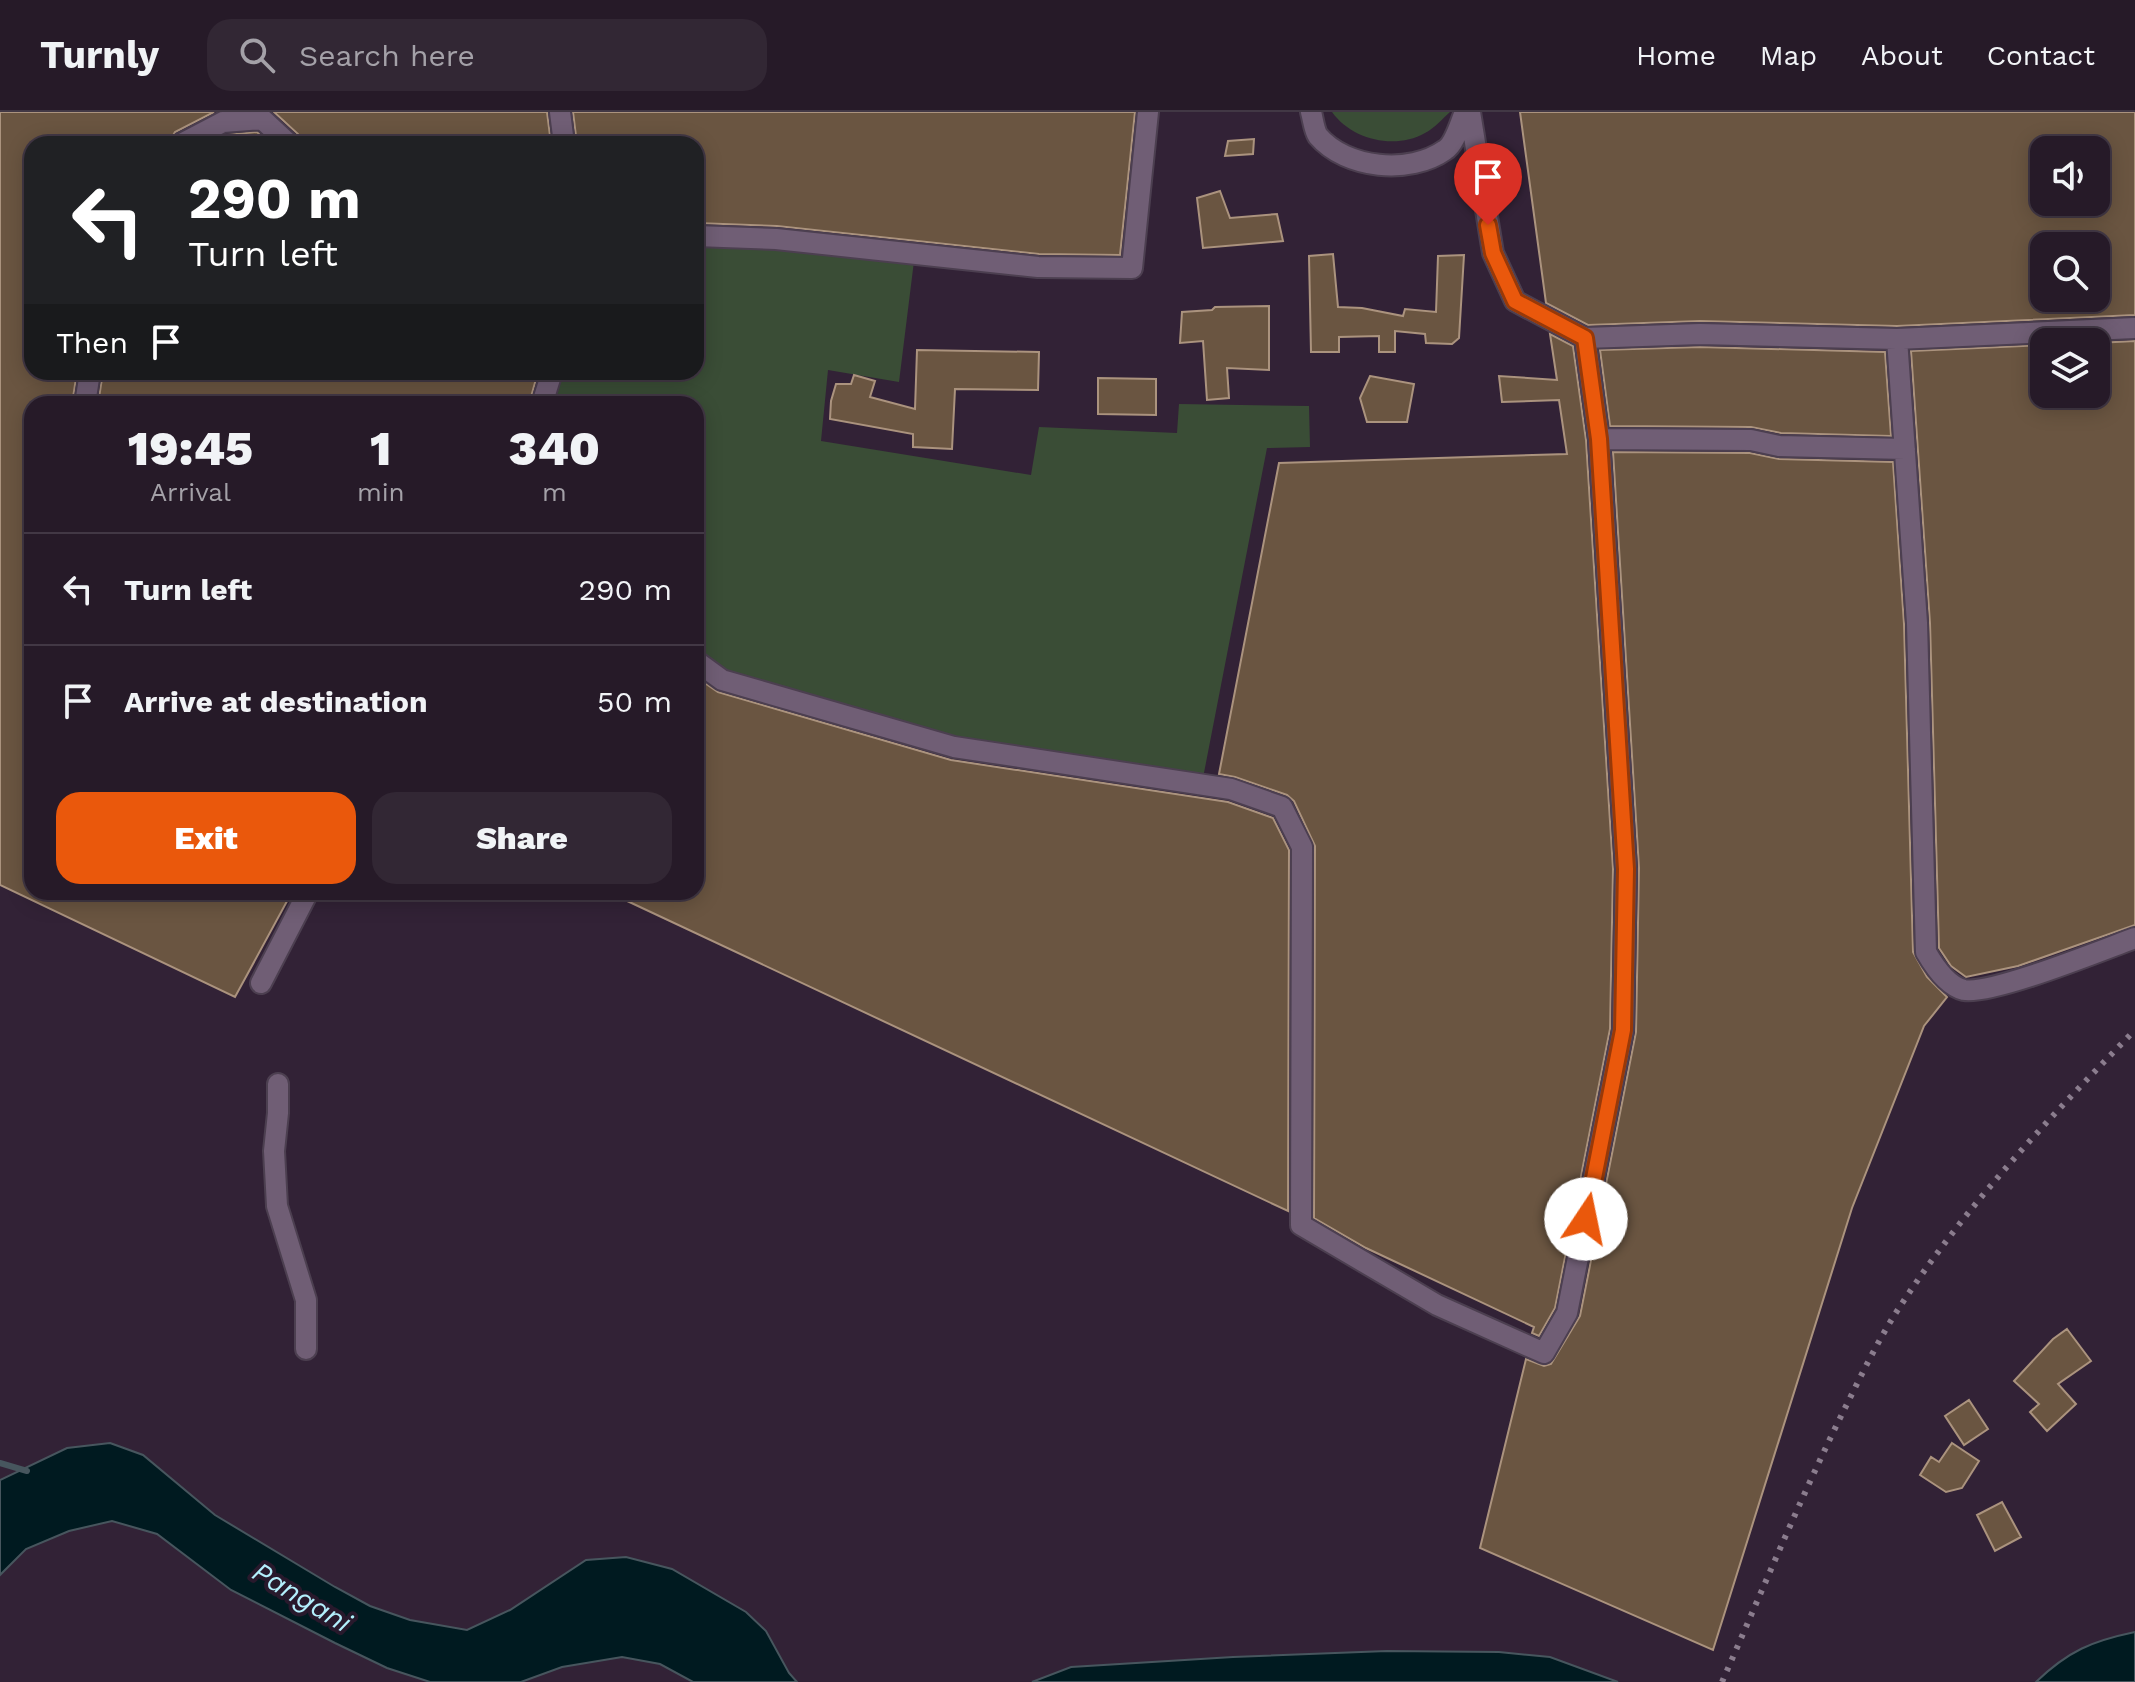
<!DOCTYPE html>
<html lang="en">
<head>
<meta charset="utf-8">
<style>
	:root { --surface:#261a28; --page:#322734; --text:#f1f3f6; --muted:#a4a1a8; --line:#423845; --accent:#ea580c }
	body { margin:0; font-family:"Work Sans",sans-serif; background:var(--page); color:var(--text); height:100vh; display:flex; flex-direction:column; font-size:30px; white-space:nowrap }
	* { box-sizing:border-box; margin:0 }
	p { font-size:26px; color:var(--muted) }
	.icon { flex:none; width:44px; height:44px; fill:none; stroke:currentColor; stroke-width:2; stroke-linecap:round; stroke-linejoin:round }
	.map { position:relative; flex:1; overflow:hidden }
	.side { position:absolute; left:24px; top:284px; width:680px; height:504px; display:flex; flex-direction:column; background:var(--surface); border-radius:24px; box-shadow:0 4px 20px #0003,0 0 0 2px var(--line) }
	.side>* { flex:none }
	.guide { position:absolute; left:24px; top:24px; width:680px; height:244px; border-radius:24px; box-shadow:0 4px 20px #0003,0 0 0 2px var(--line); background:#202124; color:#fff; overflow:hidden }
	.controls { position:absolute; left:2030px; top:24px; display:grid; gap:16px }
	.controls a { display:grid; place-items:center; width:80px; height:80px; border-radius:16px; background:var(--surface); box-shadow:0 4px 20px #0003,0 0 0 2px var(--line); font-size:40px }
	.pin { position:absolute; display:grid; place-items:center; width:68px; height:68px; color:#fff; margin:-82px -34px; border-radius:50% 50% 50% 0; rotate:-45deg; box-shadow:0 0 8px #0007 }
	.pin .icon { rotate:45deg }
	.me { position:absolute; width:88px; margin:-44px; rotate:11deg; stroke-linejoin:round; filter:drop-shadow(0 0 6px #0008) }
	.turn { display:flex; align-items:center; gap:28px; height:168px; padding:0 32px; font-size:36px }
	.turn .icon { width:104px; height:104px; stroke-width:2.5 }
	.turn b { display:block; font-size:56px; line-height:68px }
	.then { display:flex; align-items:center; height:76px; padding:0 32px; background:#0003; gap:16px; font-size:30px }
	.eta { display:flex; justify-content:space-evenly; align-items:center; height:136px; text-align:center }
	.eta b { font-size:48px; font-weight:800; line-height:56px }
	.cta { display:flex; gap:16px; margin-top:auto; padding:16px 32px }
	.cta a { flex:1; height:92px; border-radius:24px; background:var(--accent); color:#fff; font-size:32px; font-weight:800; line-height:92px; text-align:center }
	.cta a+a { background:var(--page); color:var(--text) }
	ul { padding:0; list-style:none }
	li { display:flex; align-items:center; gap:24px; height:112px; padding:0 32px; border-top:2px solid var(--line) }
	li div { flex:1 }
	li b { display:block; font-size:30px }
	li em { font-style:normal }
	header { display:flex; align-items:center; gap:48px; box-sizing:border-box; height:112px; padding:0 40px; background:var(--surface); border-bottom:2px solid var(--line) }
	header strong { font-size:38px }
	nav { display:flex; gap:44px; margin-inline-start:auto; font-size:28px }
	.search { width:560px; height:72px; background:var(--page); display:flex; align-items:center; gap:20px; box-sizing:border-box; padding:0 28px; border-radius:24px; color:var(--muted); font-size:30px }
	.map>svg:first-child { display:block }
	.green { fill:#3a4d36 }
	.water { fill:#001a20; stroke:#47565e; stroke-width:2 }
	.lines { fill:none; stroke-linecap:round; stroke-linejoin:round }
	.stream { stroke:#47565e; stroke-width:6 }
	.building { fill:#6a5541; stroke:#ab937e; stroke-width:2; fill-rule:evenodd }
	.minor-casing { stroke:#4c3f50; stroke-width:24 }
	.minor { stroke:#705e75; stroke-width:20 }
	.rail { stroke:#8b7d8e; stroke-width:6; stroke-dasharray:4 8; stroke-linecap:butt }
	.route-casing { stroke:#983908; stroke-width:20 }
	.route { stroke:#ea580c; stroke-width:14 }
	.labels { text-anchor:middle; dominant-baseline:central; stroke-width:8; stroke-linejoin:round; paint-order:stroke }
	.water-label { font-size:28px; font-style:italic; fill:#b3effc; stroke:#28192c }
</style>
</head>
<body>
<header>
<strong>Turnly</strong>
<div class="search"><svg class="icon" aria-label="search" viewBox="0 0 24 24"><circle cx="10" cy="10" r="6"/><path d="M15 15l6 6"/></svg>Search here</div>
<nav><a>Home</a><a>Map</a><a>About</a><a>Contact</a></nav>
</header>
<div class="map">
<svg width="2135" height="1570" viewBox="0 0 2135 1570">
	<rect width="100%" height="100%" fill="#322236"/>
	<!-- green -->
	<path class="green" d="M1332 0H1450C1442 7 1435 16 1425 21 1395 38 1352 28 1332 0Z
		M696 131 776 135 914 149 899 270 828 258 821 329 1031 363 1039 315 1177 321 1179 292 1309 294 1310 335 1267 336 1203 666 956 628 725 561 696 539V292H550L560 260H696Z"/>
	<!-- water -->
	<path class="water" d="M110 1331 143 1343 215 1403 335 1475 370 1494 410 1508 467 1518 510 1498 586 1448 626 1445 672 1457 746 1500 766 1519 789 1561 797 1570H693L660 1552 622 1545 562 1555 521 1570H430L387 1556 335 1531 231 1478 157 1422 112 1409 69 1419 26 1437 0 1463V1368L67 1336Z
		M2135 1520V1570H2036C2068 1539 2092 1529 2135 1520Z
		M1387 1539 1499 1540 1550 1545 1618 1570H1032L1071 1555 1233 1545Z"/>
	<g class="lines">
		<!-- stream -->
		<path class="stream" d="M0 1351 27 1359"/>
	</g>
	<!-- building -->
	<path class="building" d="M0 0H214L175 20 168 32H32V260H77L72 292H32V780H292L235 885 0 773Z
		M274 0H547L551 32H302L298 22Z
		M573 0H1135L1120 143 1039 142 777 114 696 111V32H577Z
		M1520 0H2135V203L1897 214 1700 209 1588 213 1546 191ZM2044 38H2096V90H2044ZM2044 134H2096V186H2044Z
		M257 20 270 32H209L227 23Z
		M1254 27 1253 42 1225 44 1228 29Z
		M1220 79 1230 106 1277 102 1283 129 1203 136 1197 86Z
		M1333 142 1338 195 1362 196 1403 204 1405 197 1436 200 1438 144 1464 143 1459 226 1452 232 1426 231 1425 222 1395 219V240H1379V224L1339 225V240H1311L1309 144Z
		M1269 194V258L1227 256 1229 286 1207 288 1203 229 1180 231 1182 200 1212 198 1215 195Z
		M1550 222 1573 234 1586 328 1613 757 1610 917 1555 1196 1539 1224 1532 1221 1534 1215 1366 1136 1314 1106 1315 734 1294 689 1287 683 1235 665 1219 662 1279 351 1567 342 1559 288 1502 290 1499 264 1557 268Z
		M2135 229V813L2018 854 1966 865 1951 854 1939 836 1930 511 1911 239 2044 233V282H2096V231Z
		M1700 235 1885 240 1891 324 1781 321 1751 315 1610 314 1600 238Z
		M917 238 1039 240 1038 278 955 277 952 337 913 335V322L830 307 831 289 836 272H851L854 263 875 269 870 285 915 297Z
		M103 260H538L529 292H98Z
		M1370 264 1414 272 1407 310H1367L1360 286Z
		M1098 266 1156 267V303L1098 302Z
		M1613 340 1750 341 1779 347 1893 350 1904 512 1913 840 1927 865 1947 885 1924 914 1852 1096 1713 1538 1480 1436 1526 1247 1544 1254 1551 1252 1580 1204 1636 920 1639 756Z
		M696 565 718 580 951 648 1228 690 1273 706 1289 738 1288 1099 608 780H696Z
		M2067 1217 2091 1249 2058 1272 2076 1292 2047 1319 2030 1300 2039 1292 2014 1269 2053 1227Z
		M1969 1288 1988 1317 1964 1333 1945 1304Z
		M1952 1331 1979 1349 1962 1376 1946 1380 1920 1363 1931 1345 1939 1350Z
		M2002 1390 2021 1425 1995 1439 1977 1403Z"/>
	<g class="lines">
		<defs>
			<path id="minor" d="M560 0 564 32
				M1311 0C1313 7 1314 18 1318 24 1346 57 1410 63 1445 38 1455 32 1460 11 1465 0
				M1470 0 1493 141 1515 189 1585 226 1700 222 1897 227 2135 216
				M181 32 223 10 262 7 289 32
				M696 124 776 127 1038 155 1132 156 1148 0
				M1897 227 1917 511 1926 840C1934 854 1947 874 1964 878 1992 883 2102 838 2135 826
				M85 292 90 260
				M542 292 552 260
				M1599 327 1751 328 1779 334 1905 337
				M696 549 722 568 954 635 1231 677 1282 695 1302 735 1301 1113 1437 1193 1544 1241 1567 1201 1623 918 1626 757 1599 327 1585 226
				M261 871 308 780
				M278 972V1001L274 1039 277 1094 306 1188V1237"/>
		</defs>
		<!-- minor casing -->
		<use href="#minor" class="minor-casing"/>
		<!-- minor -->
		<use href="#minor" class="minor"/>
		<!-- rail -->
		<path class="rail" d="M1722 1570C1762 1479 1800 1387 1844 1298 1861 1264 1878 1228 1899 1196 1966 1093 2050 1005 2135 918"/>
	</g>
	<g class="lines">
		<defs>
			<path id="route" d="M1488 113 1493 141 1515 189 1585 226 1599 327 1626 757 1623 918 1586 1107"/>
		</defs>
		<!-- route casing -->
		<use href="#route" class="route-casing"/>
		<!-- route -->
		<use href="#route" class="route"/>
	</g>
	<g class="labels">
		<!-- water labels -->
		<g class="water-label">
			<text transform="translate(302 1485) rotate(31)">Pangani</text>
		</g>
	</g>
</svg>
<div class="controls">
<a><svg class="icon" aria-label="sound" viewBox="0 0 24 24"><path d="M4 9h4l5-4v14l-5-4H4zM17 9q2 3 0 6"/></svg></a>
<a><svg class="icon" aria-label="search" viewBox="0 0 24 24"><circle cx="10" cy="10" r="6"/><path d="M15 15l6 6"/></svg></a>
<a><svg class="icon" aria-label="layers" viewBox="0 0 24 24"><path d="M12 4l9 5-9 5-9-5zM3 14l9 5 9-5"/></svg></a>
</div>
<div class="pin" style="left:1488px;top:113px;background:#d93025"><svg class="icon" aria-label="arrive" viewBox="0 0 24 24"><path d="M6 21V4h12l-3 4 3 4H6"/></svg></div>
<svg class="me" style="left:1586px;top:1107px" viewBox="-20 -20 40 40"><circle r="19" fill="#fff"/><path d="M0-13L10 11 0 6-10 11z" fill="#ea580c"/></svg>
<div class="guide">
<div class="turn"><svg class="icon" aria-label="left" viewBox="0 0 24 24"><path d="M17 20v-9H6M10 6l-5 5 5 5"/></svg><div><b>290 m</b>Turn left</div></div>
<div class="then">Then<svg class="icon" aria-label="arrive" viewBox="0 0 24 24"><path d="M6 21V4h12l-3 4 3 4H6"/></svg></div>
</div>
<section class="side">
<div class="eta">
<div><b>19:45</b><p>Arrival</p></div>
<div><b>1</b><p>min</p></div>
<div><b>340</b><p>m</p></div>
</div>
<ul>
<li><svg class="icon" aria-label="left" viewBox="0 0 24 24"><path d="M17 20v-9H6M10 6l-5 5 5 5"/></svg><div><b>Turn left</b></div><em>290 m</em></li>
<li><svg class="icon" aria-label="arrive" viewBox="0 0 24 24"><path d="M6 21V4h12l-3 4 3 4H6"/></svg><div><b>Arrive at destination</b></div><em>50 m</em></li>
</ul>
<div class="cta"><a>Exit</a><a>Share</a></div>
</section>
</div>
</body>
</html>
